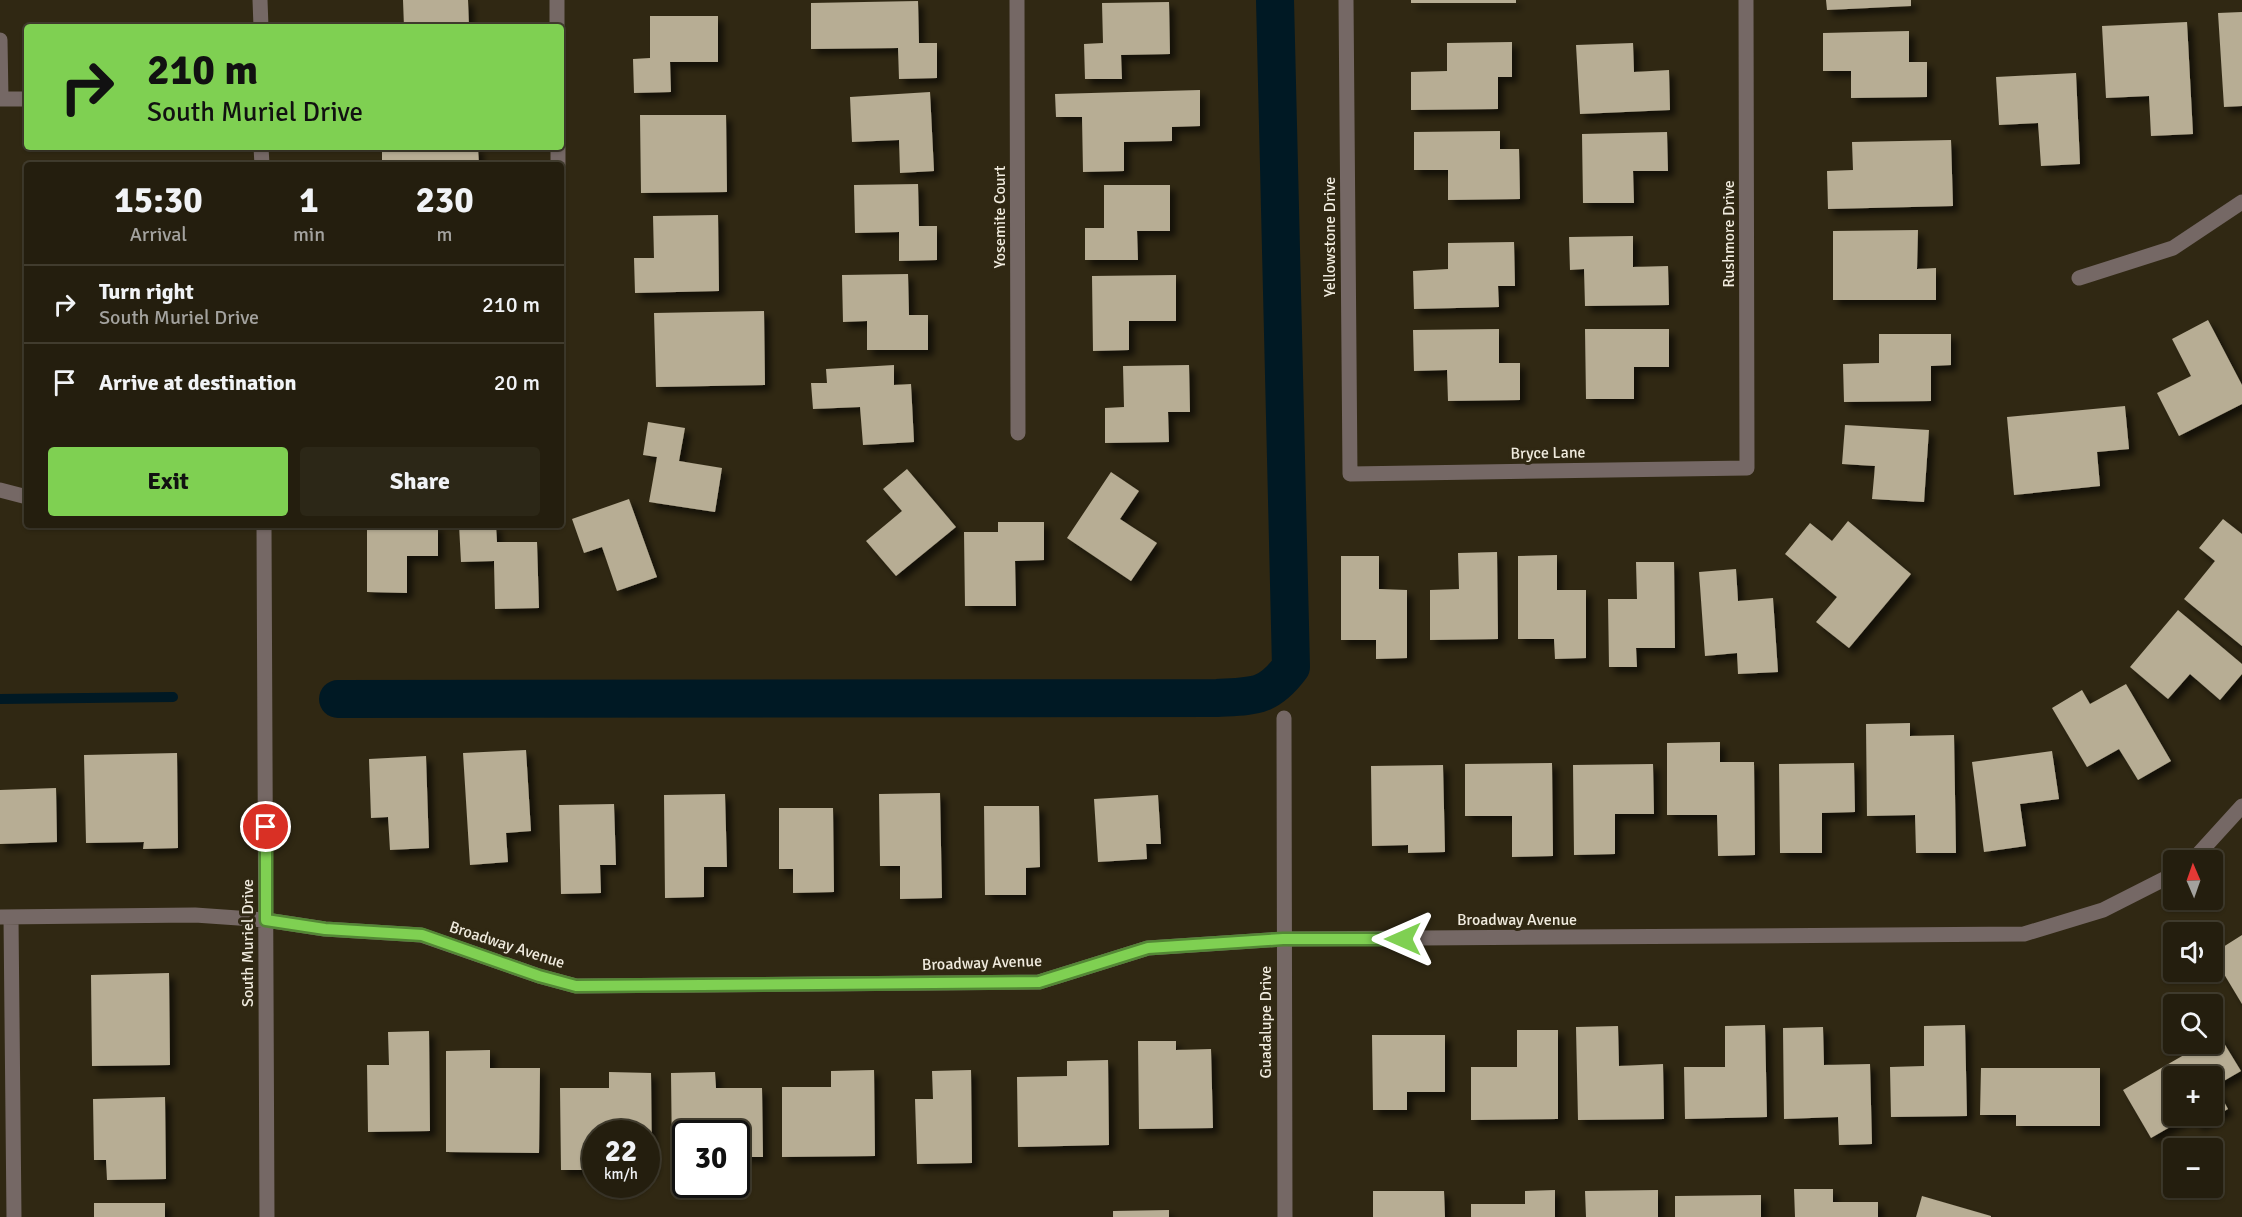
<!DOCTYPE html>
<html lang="en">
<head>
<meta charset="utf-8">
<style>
	:root { --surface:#241e0e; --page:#2c2717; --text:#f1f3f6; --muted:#a3a29e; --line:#413c2e; --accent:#7fd052 }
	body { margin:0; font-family:Signika,sans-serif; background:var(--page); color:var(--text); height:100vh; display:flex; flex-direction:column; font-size:22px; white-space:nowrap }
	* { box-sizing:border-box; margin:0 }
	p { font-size:20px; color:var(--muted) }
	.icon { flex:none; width:33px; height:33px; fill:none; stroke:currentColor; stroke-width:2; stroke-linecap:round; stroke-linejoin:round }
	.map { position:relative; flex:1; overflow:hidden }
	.drawer { position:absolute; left:24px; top:162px; width:540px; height:366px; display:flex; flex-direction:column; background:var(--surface); border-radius:6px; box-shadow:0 2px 4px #0004,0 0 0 2px var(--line) }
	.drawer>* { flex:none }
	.hud { position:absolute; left:24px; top:24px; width:540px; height:126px; border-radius:6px; box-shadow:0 2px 4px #0004,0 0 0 2px var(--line); background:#7fd052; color:#111; overflow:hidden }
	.needle { width:39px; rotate:358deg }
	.buttons { position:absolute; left:2163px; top:850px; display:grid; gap:12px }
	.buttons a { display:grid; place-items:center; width:60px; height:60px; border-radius:6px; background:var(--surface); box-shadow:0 2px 4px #0004,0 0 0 2px var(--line); font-size:30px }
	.speed { position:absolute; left:582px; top:1120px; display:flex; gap:12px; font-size:30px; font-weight:700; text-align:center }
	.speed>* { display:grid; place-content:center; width:78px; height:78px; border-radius:50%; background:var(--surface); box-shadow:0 2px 4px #0004,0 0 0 2px var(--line); line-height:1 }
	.speed small { font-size:15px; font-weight:400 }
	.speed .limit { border:3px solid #111; border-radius:9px; background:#fff; color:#111 }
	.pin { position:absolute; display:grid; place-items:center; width:51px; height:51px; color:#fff; margin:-26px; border:3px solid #fff; border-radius:50%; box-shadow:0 2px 6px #0007 }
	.me { position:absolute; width:66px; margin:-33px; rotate:270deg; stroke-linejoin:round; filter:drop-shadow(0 0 4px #0008) }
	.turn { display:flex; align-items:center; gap:21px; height:126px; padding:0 24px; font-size:27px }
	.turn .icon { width:78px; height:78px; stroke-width:2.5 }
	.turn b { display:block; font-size:42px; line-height:51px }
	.eta { display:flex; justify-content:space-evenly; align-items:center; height:102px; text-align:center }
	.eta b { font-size:36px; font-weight:700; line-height:42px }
	.cta { display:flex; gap:12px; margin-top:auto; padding:12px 24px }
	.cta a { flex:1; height:69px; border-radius:6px; background:var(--accent); color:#111; font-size:24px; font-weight:700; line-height:69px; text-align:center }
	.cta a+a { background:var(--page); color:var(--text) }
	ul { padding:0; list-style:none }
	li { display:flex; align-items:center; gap:18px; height:78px; padding:0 24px; border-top:2px solid var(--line) }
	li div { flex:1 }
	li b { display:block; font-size:22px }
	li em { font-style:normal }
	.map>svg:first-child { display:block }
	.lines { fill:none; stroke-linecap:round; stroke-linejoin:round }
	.stream { stroke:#001924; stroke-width:10 }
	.canal { stroke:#001924; stroke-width:38 }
	.building { fill:#b7ad94; filter:url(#shadow) }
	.minor { stroke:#756865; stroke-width:15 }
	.route-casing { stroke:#538735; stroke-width:15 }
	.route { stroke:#7fd052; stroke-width:10 }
	.labels { text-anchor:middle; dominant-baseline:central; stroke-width:6; stroke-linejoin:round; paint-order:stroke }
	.street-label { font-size:16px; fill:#f0ebde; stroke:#302813 }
</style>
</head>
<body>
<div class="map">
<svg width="2242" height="1217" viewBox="0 0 2242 1217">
	<defs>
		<filter id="shadow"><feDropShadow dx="5.5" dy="5.5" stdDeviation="3" flood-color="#0009"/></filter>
	</defs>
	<rect width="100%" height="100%" fill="#302813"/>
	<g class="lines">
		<!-- stream -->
		<path class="stream" d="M0 699 173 697"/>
		<!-- canal -->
		<path class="canal" d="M338 699 1217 698C1254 696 1268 698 1291 667L1275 0"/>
	</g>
	<!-- building -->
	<path class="building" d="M403 0H468L469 27H404Z
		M1411 0H1516V3H1411Z
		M1826 0H1911V6L1827 10Z
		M918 1 919 43H937V78L899 79 898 48 811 49V3Z
		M1169 2 1170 54 1121 55 1122 79H1085L1084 44 1103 43 1102 3Z
		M2242 12V106L2224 107 2218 13Z
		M650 16H718V62H670L671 92 634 93 633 59 650 58Z
		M2187 22 2193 134 2151 136 2149 96 2106 98 2102 26Z
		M1909 31V62H1927V97L1851 98V71H1823V33Z
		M1512 42V77H1498V109L1411 110V72L1447 71V43Z
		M1633 43 1634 72 1669 70 1670 110 1580 114 1576 45Z
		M2076 73 2080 164 2041 166 2038 123 1999 125 1996 77Z
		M1200 90V126L1172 127V141L1124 142V171L1083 172 1082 117H1056L1055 94Z
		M930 92 934 171 900 173 899 140 852 142 850 97Z
		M640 115H726L727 192 641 193Z
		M1500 131V149H1519L1520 199 1448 200V170H1414V132Z
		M1667 132 1668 171H1633L1634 203H1583L1582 134Z
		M1951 140 1953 206 1828 209 1827 171 1853 170 1852 142Z
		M382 147H478L479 165H382Z
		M918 184 919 226H937V260L899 261V232L855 233 854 185Z
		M1104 185H1170V231H1137L1138 260H1085V228H1104Z
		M718 215 719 291 635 293 634 258H654L653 216Z
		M1918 230 1917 269 1936 268V300H1833V231Z
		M1633 236V267L1668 266 1669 305 1585 306 1584 269 1570 270 1569 237Z
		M1514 242 1515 286H1498L1499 307 1414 309 1413 271 1448 269V243Z
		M908 274 909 315H928V350H867V321L843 322 842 275Z
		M1176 275V321H1129V350L1093 351 1092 276Z
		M764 311 765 385 656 387 654 313Z
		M2208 320 2242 385V404L2179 436 2157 393 2191 376 2172 339Z
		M1499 329V363H1520V400L1448 401 1447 370 1414 371 1413 330Z
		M1585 329H1669V367H1634V399H1586Z
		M1879 334H1951V365L1931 366V401L1844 402 1843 364 1879 363Z
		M894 365V385L911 384 914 442 863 445 860 407 813 409 811 383H827L826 369Z
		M1189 365 1190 412H1168L1169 442 1105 443V408L1124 407 1123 366Z
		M2125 406 2129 449 2097 452 2100 486 2014 495 2007 417Z
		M648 422 685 428 679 461 722 468 715 512 649 502 657 457 643 455Z
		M1845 425 1929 430 1924 502 1872 499 1875 466 1842 464Z
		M907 469 956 527 896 576 866 541 902 511 883 489Z
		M1111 472 1139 491 1120 519 1157 543 1131 581 1067 538Z
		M629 499 657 577 617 591 602 547 584 553 572 519Z
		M2223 519 2242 534V646L2184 599 2215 561 2199 548Z
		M1848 521 1911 574 1849 648 1816 622 1837 597 1785 554 1810 523 1832 541Z
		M998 522H1044V560L1015 561 1016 606H965L964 532H998Z
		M394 525H438V556H407V593L367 592V529H394Z
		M459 525H496L497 542H537L539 608 495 609 494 561 461 562Z
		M1497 552 1498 639 1430 640V590L1459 589 1458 553Z
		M1557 555V590H1586V658L1555 659 1554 639H1518V556Z
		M1341 556H1379V589L1407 590V658L1376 659V640H1341Z
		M1636 562H1674L1675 648H1636L1637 667H1609L1608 599H1637Z
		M1736 569 1738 601 1773 598 1778 672 1738 674 1737 653 1705 656 1699 572Z
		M2178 610 2242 664V674L2220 700 2190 674 2168 699 2130 667Z
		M2126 684 2171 761 2138 780 2119 749 2087 767 2052 708 2082 690 2090 704Z
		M1910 723V736L1954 735 1956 853H1916L1915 815 1867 816 1866 724Z
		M1720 742V762H1754L1755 855 1718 856 1717 815H1667V743Z
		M526 750 531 831 506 833 508 862 470 865 463 753Z
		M2052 751 2059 799 2020 804 2026 846 1984 852 1972 762Z
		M177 753 178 848 143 849 144 842 86 843 84 755Z
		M426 756 429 848 390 850 388 817 371 818 369 759Z
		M1552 763 1553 856 1512 857V816H1465V764Z
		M1854 763 1855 812 1822 813V853H1780L1779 764Z
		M1653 764 1654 814H1615V854L1574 855 1573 765Z
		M1443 765 1445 852 1408 853V845L1372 846 1371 766Z
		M56 788 57 842 0 844V790Z
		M940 793 942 898 900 899V866H880L879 794Z
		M725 794 727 867H704V897L665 898 664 795Z
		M1158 795 1161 844H1146L1147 859 1098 862 1094 799Z
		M614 804 616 865H600L601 893 561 894 559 805Z
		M984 806H1039L1040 867 1026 868V895H985Z
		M779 808H833L834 892 793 893V869H779Z
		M2242 935V1004L2212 954Z
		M169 973 170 1065 92 1066 91 975Z
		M1765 1025 1767 1117 1685 1119 1684 1067H1725V1026Z
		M1965 1025 1967 1116 1891 1117 1890 1067 1924 1066V1026Z
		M1618 1026 1619 1066 1663 1064 1664 1119 1578 1120 1576 1027Z
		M1823 1027 1824 1065 1870 1064 1872 1144 1839 1145 1838 1117 1784 1119 1783 1028Z
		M1517 1030H1558V1119L1471 1120V1067H1517Z
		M429 1031 430 1131 368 1132 367 1065H389L388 1032Z
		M1372 1035H1445V1092H1407V1110H1373Z
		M2219 1035 2241 1071 2215 1086 2228 1109 2198 1126 2192 1116H2212V1077H2174V1116H2189L2151 1138 2123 1090 2203 1044H2212V1039Z
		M1138 1041H1176V1050L1211 1049 1213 1128 1139 1129Z
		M490 1050V1068H540L539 1153 446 1152V1051Z
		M1108 1060 1109 1145 1018 1147 1017 1077 1067 1076V1061Z
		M1981 1068H2100V1126H2016V1115H1980Z
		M874 1070 875 1156 782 1157V1087H831V1071Z
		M971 1070 972 1163 917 1164 915 1099H933L932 1071Z
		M609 1072 651 1073 652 1170H646V1134H596V1170H561L560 1088H609Z
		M715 1072 716 1088H762L763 1157H736V1134H686V1158H672L671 1073Z
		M165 1097 166 1179 107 1180 106 1160H94L93 1099Z
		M1794 1189H1833V1202H1878V1217H1795Z
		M1555 1190V1217H1471V1204H1525V1191Z
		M1658 1190V1217H1586L1585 1191Z
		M1373 1191H1444L1445 1217H1373Z
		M1761 1195V1217H1675V1196Z
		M1922 1196 1991 1216V1217H1916Z
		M94 1203H165V1217H94Z
		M1169 1210V1217H1113V1211Z"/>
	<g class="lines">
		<!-- minor -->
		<path class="minor" d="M260 0 261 27
			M557 0V27
			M1017 0 1018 433
			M1346 0 1350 474 1747 468 1746 0
			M0 40 1 99
			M0 99H27
			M261 147 262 165
			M558 147V165
			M2079 278 2173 248 2242 202
			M0 490 27 497
			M264 525 267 1217
			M1284 718 1285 1217
			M2192 861 2242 806
			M0 917 195 915 266 920 325 929 421 935 539 976 576 986 1039 982 1148 948 1283 939 2024 934 2103 910 2174 874
			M11 917 14 1217"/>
	</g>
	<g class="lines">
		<defs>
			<path id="route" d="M266 827V920L325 929 422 935 539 976 576 986 1039 982 1148 948 1283 939H1403"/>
		</defs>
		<!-- route casing -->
		<use href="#route" class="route-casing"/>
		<!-- route -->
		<use href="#route" class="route"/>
	</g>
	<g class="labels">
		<!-- street labels -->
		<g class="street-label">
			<text transform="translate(1000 217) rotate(-90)">Yosemite Court</text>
			<text transform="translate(1729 234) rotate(-90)">Rushmore Drive</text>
			<text transform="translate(1330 237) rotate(-90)">Yellowstone Drive</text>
			<text transform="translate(1548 453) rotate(-1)">Bryce Lane</text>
			<text x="1517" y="920">Broadway Avenue</text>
			<text transform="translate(248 943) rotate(-90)">South Muriel Drive</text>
			<text transform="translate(507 945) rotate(18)">Broadway Avenue</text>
			<text transform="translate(982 963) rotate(-2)">Broadway Avenue</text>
			<text transform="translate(1266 1022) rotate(-90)">Guadalupe Drive</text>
		</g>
	</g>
</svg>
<div class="buttons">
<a><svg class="needle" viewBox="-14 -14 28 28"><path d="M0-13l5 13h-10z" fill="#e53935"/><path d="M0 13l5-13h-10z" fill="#a3a29e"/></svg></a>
<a><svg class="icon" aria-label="sound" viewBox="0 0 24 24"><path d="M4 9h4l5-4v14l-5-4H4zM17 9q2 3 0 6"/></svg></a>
<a><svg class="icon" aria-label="search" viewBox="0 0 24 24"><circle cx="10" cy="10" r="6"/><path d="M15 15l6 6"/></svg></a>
<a>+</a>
<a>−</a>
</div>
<div class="speed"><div>22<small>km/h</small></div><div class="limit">30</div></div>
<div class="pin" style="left:266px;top:827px;background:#d93025"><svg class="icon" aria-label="arrive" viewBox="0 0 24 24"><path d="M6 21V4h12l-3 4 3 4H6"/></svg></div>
<svg class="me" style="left:1403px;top:939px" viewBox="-20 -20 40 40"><path d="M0-17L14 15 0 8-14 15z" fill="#7fd052" stroke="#fff" stroke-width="4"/></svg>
<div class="hud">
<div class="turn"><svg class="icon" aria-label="right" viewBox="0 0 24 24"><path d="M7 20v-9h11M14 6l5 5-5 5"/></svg><div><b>210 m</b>South Muriel Drive</div></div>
</div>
<section class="drawer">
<div class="eta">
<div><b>15:30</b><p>Arrival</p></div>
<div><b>1</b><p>min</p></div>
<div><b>230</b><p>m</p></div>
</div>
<ul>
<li><svg class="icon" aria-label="right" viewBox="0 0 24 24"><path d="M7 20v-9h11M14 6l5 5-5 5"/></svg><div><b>Turn right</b><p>South Muriel Drive</p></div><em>210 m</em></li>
<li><svg class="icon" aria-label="arrive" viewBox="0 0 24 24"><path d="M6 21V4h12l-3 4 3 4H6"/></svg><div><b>Arrive at destination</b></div><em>20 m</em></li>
</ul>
<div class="cta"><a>Exit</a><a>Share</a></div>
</section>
</div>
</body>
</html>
